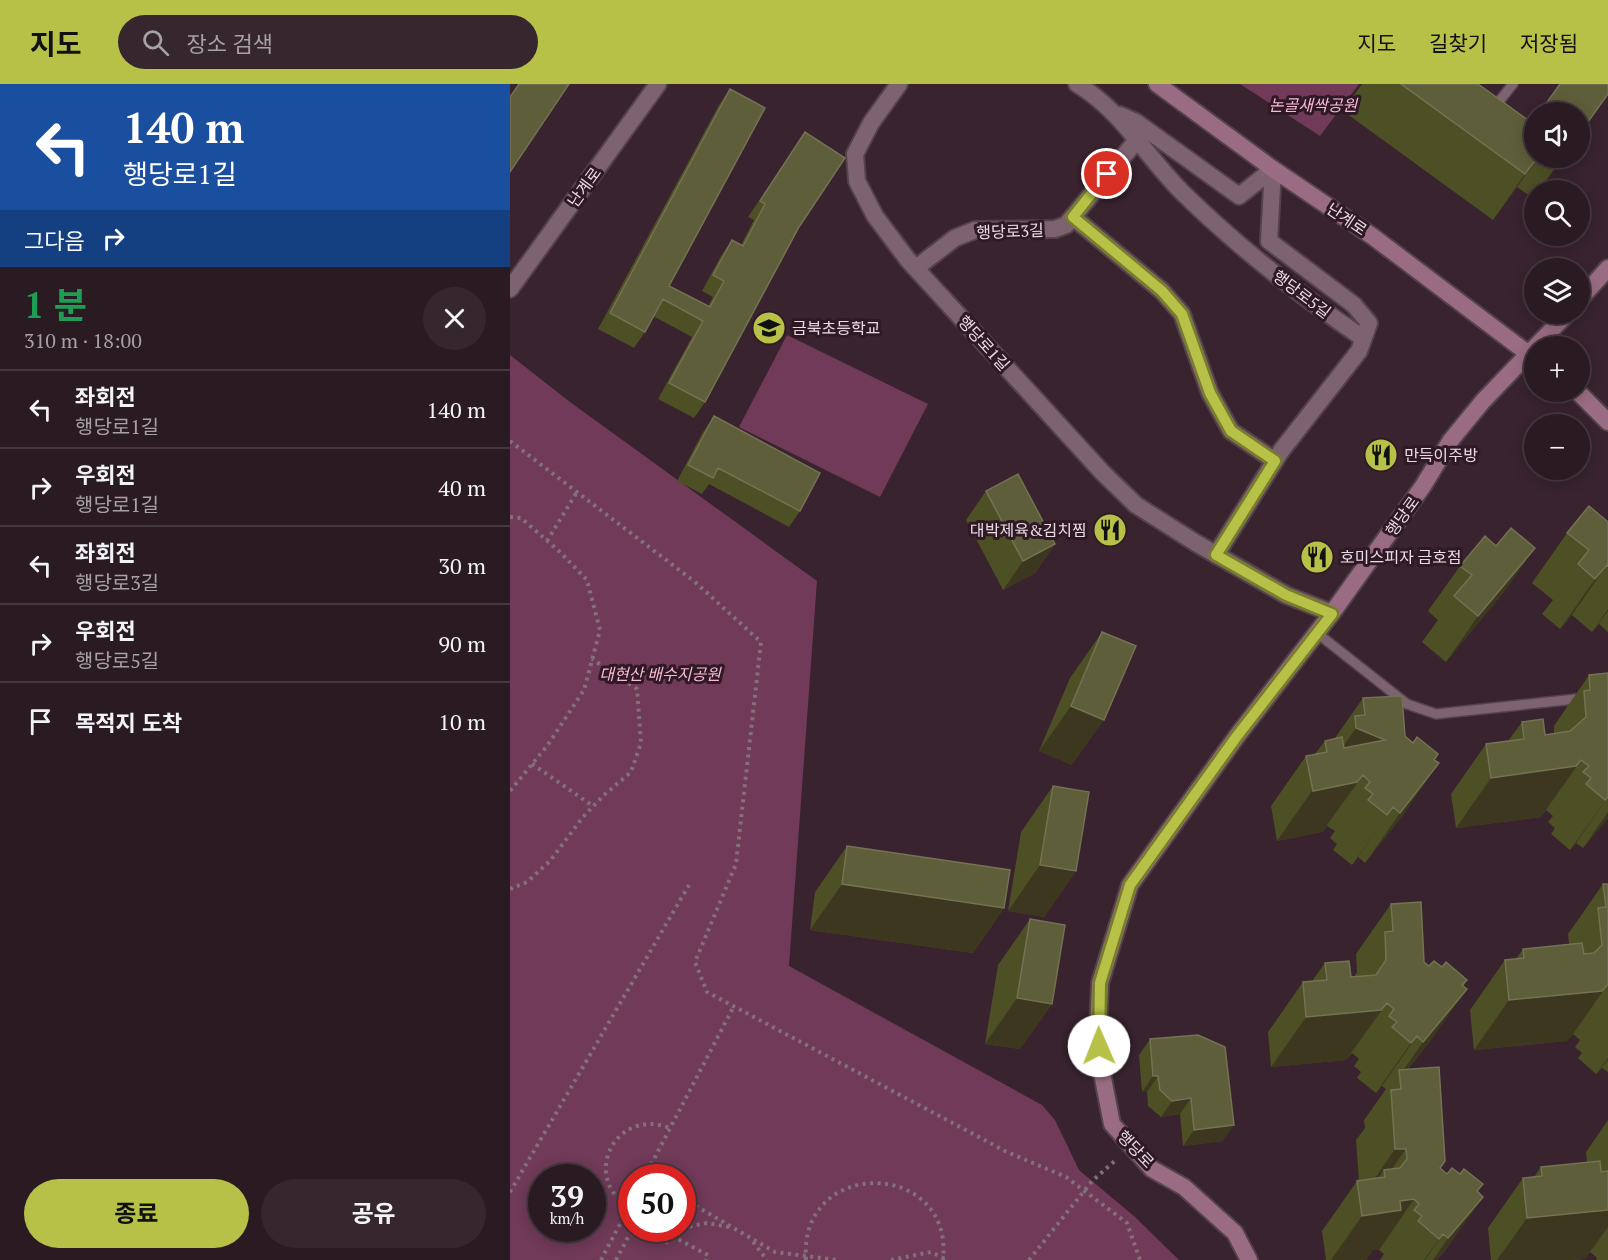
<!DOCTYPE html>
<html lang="ko">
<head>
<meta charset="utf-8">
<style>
	:root { --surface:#2a1a22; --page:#36272f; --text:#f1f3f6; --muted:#a5a1a5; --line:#463840; --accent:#b8c147 }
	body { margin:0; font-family:"PT Serif","Noto Sans KR",serif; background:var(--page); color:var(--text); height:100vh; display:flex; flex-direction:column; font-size:22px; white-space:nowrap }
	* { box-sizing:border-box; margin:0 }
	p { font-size:20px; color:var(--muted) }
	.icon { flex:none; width:33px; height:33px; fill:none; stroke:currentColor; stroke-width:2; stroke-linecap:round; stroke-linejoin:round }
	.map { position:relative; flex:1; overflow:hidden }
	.drawer { display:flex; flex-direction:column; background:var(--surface); width:510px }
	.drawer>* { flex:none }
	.banner { background:#1a4fa0; color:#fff; overflow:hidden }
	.controls { position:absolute; left:1014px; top:18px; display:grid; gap:12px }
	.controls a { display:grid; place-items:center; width:66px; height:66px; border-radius:50%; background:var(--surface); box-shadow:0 3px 15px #0003,0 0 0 2px var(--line); font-size:30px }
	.speed { position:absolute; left:18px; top:1080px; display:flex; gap:12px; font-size:30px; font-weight:700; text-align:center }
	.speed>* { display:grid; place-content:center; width:78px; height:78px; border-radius:50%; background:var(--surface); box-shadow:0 3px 15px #0003,0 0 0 2px var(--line); line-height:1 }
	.speed small { font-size:15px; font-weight:400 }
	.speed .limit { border:9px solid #d22; background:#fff; color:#111 }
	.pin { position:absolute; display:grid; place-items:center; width:51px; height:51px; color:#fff; margin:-26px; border:3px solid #fff; border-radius:50%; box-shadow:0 2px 6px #0007 }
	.me { position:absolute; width:66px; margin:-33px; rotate:359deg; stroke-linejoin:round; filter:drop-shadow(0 0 4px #0008) }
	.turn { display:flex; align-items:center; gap:21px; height:126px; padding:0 24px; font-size:27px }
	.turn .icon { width:78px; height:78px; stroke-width:2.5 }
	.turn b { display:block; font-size:42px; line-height:51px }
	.then { display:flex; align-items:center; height:57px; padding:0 24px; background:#0003; gap:12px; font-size:22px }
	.round { display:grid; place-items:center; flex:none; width:63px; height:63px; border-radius:32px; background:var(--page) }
	.summary { display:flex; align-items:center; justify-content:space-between; height:102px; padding:0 24px }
	h1 { font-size:36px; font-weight:700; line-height:45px; color:#1e9e55 }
	.primary-button { display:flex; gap:12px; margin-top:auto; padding:12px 24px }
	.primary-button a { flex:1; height:69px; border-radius:36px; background:var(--accent); color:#111; font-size:24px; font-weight:700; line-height:69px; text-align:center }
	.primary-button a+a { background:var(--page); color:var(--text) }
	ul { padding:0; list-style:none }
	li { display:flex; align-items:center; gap:18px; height:78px; padding:0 24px; border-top:2px solid var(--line) }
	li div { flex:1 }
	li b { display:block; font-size:22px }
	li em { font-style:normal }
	header { display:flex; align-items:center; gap:36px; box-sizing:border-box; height:84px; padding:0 30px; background:var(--accent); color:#111 }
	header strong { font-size:28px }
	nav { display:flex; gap:33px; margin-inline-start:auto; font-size:21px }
	.search { width:420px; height:54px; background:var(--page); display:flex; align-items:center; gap:15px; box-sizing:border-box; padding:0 21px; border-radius:33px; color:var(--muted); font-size:22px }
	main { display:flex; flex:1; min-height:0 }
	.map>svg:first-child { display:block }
	.green { fill:#703a58; fill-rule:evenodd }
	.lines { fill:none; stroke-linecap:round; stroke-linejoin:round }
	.service-casing { stroke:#54424b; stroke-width:12 }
	.minor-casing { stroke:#54424b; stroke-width:20 }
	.secondary-casing { stroke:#54424b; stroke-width:20 }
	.path { stroke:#83717a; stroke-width:4; stroke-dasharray:3 4.5; stroke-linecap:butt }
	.service { stroke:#7d6370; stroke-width:9 }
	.minor { stroke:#7d6370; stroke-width:16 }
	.secondary { stroke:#9a6c84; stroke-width:16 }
	.wall { fill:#4d5025 }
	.shaded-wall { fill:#3d3720 }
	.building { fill:#5e5e3a; stroke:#737254; stroke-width:1.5 }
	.route-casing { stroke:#787d2e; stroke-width:15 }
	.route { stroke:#b8c147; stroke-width:10 }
	.labels { text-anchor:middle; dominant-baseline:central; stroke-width:6; stroke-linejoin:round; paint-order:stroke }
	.park-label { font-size:16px; font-style:italic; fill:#f9b9d9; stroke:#2e1924 }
	.street-label { font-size:16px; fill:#e9dbe2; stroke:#2e1924 }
	.poi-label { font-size:16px; fill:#e9dbe2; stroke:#2e1924; text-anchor:start }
</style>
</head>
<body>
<header>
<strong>지도</strong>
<div class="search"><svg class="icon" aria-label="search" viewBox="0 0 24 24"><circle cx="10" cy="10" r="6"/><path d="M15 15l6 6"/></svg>장소 검색</div>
<nav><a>지도</a><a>길찾기</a><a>저장됨</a></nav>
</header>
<main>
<section class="drawer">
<div class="banner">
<div class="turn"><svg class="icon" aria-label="left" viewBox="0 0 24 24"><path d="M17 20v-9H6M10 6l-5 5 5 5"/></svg><div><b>140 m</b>행당로1길</div></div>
<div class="then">그다음<svg class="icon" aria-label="right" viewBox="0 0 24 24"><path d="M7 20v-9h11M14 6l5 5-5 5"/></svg></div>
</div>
<div class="summary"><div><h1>1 분</h1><p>310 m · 18:00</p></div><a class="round"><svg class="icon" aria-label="close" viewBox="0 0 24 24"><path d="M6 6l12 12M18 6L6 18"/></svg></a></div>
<ul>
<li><svg class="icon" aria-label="left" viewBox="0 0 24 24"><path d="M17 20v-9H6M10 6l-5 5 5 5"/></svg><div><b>좌회전</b><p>행당로1길</p></div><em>140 m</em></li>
<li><svg class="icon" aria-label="right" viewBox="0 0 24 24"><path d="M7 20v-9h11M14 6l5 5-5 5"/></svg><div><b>우회전</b><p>행당로1길</p></div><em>40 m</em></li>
<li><svg class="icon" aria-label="left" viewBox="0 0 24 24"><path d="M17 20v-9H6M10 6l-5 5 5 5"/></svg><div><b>좌회전</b><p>행당로3길</p></div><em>30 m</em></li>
<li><svg class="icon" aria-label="right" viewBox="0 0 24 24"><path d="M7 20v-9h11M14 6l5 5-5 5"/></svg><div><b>우회전</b><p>행당로5길</p></div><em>90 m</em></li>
<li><svg class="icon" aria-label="arrive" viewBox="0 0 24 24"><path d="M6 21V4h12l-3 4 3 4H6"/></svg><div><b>목적지 도착</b></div><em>10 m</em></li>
</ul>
<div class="primary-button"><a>종료</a><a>공유</a></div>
</section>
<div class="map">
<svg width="1098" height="1176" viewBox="0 0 1098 1176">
	<rect width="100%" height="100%" fill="#38232e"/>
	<!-- green -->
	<path class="green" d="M730 0H849L810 52Z
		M277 251 418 320 370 413 229 343Z
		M0 271 60 318 307 497 279 882 532 1021 545 1036 569 1086 625 1133 669 1176H0ZM32 1094H82V1144H32ZM122 1094H172V1144H122Z"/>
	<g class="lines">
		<defs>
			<path id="service" d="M983 25 1003 0
				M807 549 897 620 926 630 1066 615 1096 617 1098 619"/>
			<path id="minor" d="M389 0 361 39 345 70 347 97 365 132 398 176 593 389 626 421 686 459 776 511 822 529
				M567 0C611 26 636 72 672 108 727 162 789 211 853 254
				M610 31 626 38 729 112 763 85
				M563 133 652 207 672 230 700 309 721 347 765 377
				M406 184 445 154 465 146 545 145 556 141 627 56
				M0 205 148 0
				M706 471 771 367 849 267 859 239 844 221 759 157 763 85"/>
			<path id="secondary" d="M647 0 763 85 862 152 1024 274
				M1070 215 1098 184
				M1026 262 1057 230
				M1068 308 1098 338
				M739 1176 725 1149 674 1103 642 1085 602 1040 590 979 588 946 590 899 620 801 727 652 822 529 913 402 941 356 973 317 1024 264"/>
		</defs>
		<!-- service casing -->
		<use href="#service" class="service-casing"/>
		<!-- minor casing -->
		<use href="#minor" class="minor-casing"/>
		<!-- secondary casing -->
		<use href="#secondary" class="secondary-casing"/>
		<!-- path -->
		<path class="path" d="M0 357 185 498 251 558 226 780 185 878 197 908 497 1068 556 1093 617 1139 630 1176
			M0 433 11 434 50 468 77 496 90 546 74 606 37 662 0 707
			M37 457 67 408
			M22 680 83 722
			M0 805 17 798 40 777 73 733 93 712 121 688 131 659 127 605 82 575
			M134 1094 224 922
			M180 1102 172 1114 265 1168 327 1176
			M0 1108 179 801
			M122 1124C69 1097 104 1022 160 1044
			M172 1144 197 1139 219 1143
			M162 1152 198 1171 196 1176
			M243 1158 257 1176
			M155 1159 171 1144
			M91 1176 122 1117
			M106 1176 123 1144
			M296 1176C288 1072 444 1075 433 1176
			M381 1176 421 1168 437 1176
			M519 1176 582 1097 607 1075"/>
		<!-- service -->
		<use href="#service" class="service"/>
		<!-- minor -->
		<use href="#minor" class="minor"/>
		<!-- secondary -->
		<use href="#secondary" class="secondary"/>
	</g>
	<!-- wall -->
	<path class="wall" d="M852 0H968L1024 74H1053L1029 106H1024V113L1023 114 1007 103 983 136 833 27Z
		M220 5 159 202 198 222 203 213 192 207 211 172 222 156 231 161 244 136 238 133 295 48 289 143 195 318 184 334 148 315 182 253 143 232 135 248 124 264 88 245 209 21Z
		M204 332 290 427 279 443 199 400 192 410 167 397 193 348Z
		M476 407 545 460 525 489 493 506 456 436Z
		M1098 438V548L1089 540 1082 548 1062 531 1050 545 1032 530 1043 516 1022 499 1057 449Z
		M986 462 1025 464 993 509 936 578 912 558 928 536 918 527 950 482Z
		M592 548 562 681 529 667 560 594Z
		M1098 589V734L1073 764 1066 759 1060 766 1041 750 1045 744 1038 738 1043 732 1036 726 1031 733 946 744 941 710 976 660 998 657 1012 638 1035 651 1044 649V642L1079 591Z
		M853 614 895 652 924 676 894 730 855 779 848 773 842 781 823 766 827 760 820 754 825 747 817 742 812 748 767 757 761 722 796 672 805 670 815 657 825 654Z
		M543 702 566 787 534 833 498 827 511 748Z
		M337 762 494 824 463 869 300 846 305 808Z
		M1093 800H1098V988L1092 984 1086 990 1068 974 1072 969 1065 963 1070 956 1063 950 1057 957 964 966 960 926 995 876 1006 875 1013 865 1059 860 1058 850Z
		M881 820 914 878 919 882 932 883 957 896 922 955 897 986 930 1084 937 1090H950L973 1100 967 1108 938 1163 927 1176H870L874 1170 869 1166H863L856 1176H816L812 1147 847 1097H849L846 1056 855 1044 854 1036 876 1005 872 1002 866 1009 847 994 851 988 844 982 849 975 842 969 836 976 761 983 758 948 793 898 802 897 815 879 841 893H844L847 888 846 870Z
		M520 835 542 920 510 965 475 960 488 881Z
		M640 955 713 1057 673 1062 670 1030 651 1033 638 1022 637 1008H632L629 971Z
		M1098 1036V1176H1086L1087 1174 1080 1168 1075 1175 1060 1176H981L978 1144 1013 1094 1024 1093 1031 1083 1077 1079 1076 1068Z"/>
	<!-- shaded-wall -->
	<path class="shaded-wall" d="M1098 10V11L1070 51V49Z
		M1028 74 983 136 1015 90Z
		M1052 74H1053L1029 106Z
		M545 460 525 489 493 506 513 477Z
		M1025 464 993 509 936 578 968 532Z
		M1097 481 1062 531 1050 545 1085 495Z
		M1098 525V527L1082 548Z
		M561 622 594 636 562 681 529 667Z
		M846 644 875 656 853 691 812 748 767 757Z
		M1071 676 1031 733 946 744 981 694Z
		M929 679 894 730 855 779 890 729Z
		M1098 713 1066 759 1060 766Z
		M883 723 848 773 842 781Z
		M1098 728V734L1073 764Z
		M530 781 566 787 534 833 498 827Z
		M332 800 494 824 463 869 300 846Z
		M1098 900 1063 950 1057 957 964 966 999 916Z
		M957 905 922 955 890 994V991L913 958Z
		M507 914 542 920 510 965 475 960Z
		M877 919 836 976 761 983 796 933Z
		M907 952 872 1002 866 1009 901 959Z
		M1098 974V976L1086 990Z
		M643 992H648L637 1008H632Z
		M681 1014 670 1030 651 1033 662 1017Z
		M724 1041 713 1057 673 1062 684 1046Z
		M885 1065H896L861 1115 875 1093 874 1086 854 1115 850 1116Z
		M973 1113 938 1163 927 1176H923L938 1154Z
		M904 1115 869 1166H863L856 1176H821L852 1132 890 1117Z
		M1098 1126V1143L1080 1168 1075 1175 1060 1176H987L1017 1134Z
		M933 1150 915 1176H914L929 1155Z"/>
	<!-- building -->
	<path class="building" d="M9 0H59L0 88V13Z
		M891 0H968L1022 39 1024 36V74H1027L1015 90Z
		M1050 0H1098V10L1070 49V28H1030Z
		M220 5 255 24 159 202 200 223 214 197 203 191 222 156 233 162 255 120 250 117 295 48 335 74 289 143 195 318 159 299 193 237 153 215 135 248 100 229Z
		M204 332 310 389 290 427 208 384 203 394 178 381Z
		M508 390 545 460 513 477 476 407Z
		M1079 422 1098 438V482L1097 481 1085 495 1068 480 1079 466 1057 449Z
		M1001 444 1025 464 968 532 944 512 962 491 950 482 975 452 986 462Z
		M592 548 626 562 594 636 561 622Z
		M1098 589V713L1095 716 1076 700 1081 694 1073 688 1079 682 1071 676 1066 682 981 694 976 660 1014 655 1012 638 1033 635 1035 651 1060 647 1076 633 1074 607 1080 606 1079 591Z
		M892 612 895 652 903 659 907 653 928 670 924 676 929 679 890 729 883 723 877 731 858 716 863 710 855 704 860 698 853 691 847 698 803 707 796 672 817 668 815 657 832 653 834 664 875 656 846 644 845 632 855 631 853 614Z
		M543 702 579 708 566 787 530 781Z
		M337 762 500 786 494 824 332 800Z
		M1093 800H1098V900L1092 907 999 916 995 876 1014 874 1013 865 1072 859 1074 870 1084 869 1092 861 1088 824 1096 823Z
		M911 818 914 878 919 882 924 877 932 883 936 878 957 896 952 901 957 905 913 958 907 952 901 959 882 943 887 938 879 932 884 925 877 919 871 926 796 933 793 898 817 896 815 879 839 877 841 893 866 891 876 876 875 848 883 847 881 820Z
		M520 835 555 841 542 920 507 914Z
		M688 951 715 963 724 1041 684 1046 681 1014 662 1017 650 1006 648 992H643L640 955Z
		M929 983 935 1077 930 1084 937 1090 942 1084 950 1090 954 1085 973 1100 967 1107 973 1113 938 1154 933 1150 929 1155 908 1137 912 1132 904 1126 909 1120 904 1115 890 1117 891 1126 852 1132 847 1097 875 1093 874 1086 890 1084 897 1075 896 1065H885L881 1006 891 1005 889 986Z
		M1090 1077 1091 1088 1098 1087V1126L1017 1134 1013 1094 1032 1092 1031 1083Z"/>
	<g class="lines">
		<defs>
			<path id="route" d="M589 962 590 899 620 801 727 652 822 530 776 511 706 471 765 377 721 347 700 309 672 230 652 207 563 133 597 90"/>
		</defs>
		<!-- route casing -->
		<use href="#route" class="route-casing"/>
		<!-- route -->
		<use href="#route" class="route"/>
	</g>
	<!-- icons -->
	<defs>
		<symbol id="school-disc" viewBox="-11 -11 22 22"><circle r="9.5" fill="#b8c147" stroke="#2e1924"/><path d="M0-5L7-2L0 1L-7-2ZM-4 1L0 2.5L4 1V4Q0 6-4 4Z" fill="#111"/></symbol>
		<symbol id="restaurant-disc" viewBox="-11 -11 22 22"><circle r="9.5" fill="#b8c147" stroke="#2e1924"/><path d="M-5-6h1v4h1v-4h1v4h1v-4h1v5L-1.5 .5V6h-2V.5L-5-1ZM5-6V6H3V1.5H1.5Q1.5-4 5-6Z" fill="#111"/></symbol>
	</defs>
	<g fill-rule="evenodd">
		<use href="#school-disc" x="240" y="225" width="38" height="38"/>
		<use href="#restaurant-disc" x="852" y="352" width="38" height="38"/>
		<use href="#restaurant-disc" x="581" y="427" width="38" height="38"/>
		<use href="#restaurant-disc" x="788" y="454" width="38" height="38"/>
	</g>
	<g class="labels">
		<!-- park labels -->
		<g class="park-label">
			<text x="803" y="21">논골새싹공원</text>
			<text x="150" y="590">대현산 배수지공원</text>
		</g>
		<!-- street labels -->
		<g class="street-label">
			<text transform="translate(74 103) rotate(-54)">난계로</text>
			<text transform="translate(837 135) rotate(34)">난계로</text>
			<text transform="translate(500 147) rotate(-2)">행당로3길</text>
			<text transform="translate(792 210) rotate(37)">행당로5길</text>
			<text transform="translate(474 259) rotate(48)">행당로1길</text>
			<text transform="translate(892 432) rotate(-54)">행당로</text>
			<text transform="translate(626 1065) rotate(46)">행당로</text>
		</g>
		<!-- poi labels -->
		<g class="poi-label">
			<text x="282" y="244">금북초등학교</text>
			<text x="894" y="371">만득이주방</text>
			<text x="577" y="446" text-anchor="end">대박제육&amp;김치찜</text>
			<text x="830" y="473">호미스피자 금호점</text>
		</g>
	</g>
</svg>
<div class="controls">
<a><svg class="icon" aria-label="sound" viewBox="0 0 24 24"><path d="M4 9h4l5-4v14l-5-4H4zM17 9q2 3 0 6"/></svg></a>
<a><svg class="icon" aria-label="search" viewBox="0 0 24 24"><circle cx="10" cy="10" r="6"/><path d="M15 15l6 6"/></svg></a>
<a><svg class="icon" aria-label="layers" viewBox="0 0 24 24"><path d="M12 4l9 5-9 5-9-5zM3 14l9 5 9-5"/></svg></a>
<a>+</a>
<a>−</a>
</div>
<div class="speed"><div>39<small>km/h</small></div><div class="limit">50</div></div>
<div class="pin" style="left:597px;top:90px;background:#d93025"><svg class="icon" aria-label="arrive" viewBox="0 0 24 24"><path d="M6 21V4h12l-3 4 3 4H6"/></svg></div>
<svg class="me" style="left:589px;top:962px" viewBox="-20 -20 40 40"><circle r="19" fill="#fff"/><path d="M0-13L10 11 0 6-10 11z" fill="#b8c147"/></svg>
</div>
</main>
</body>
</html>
